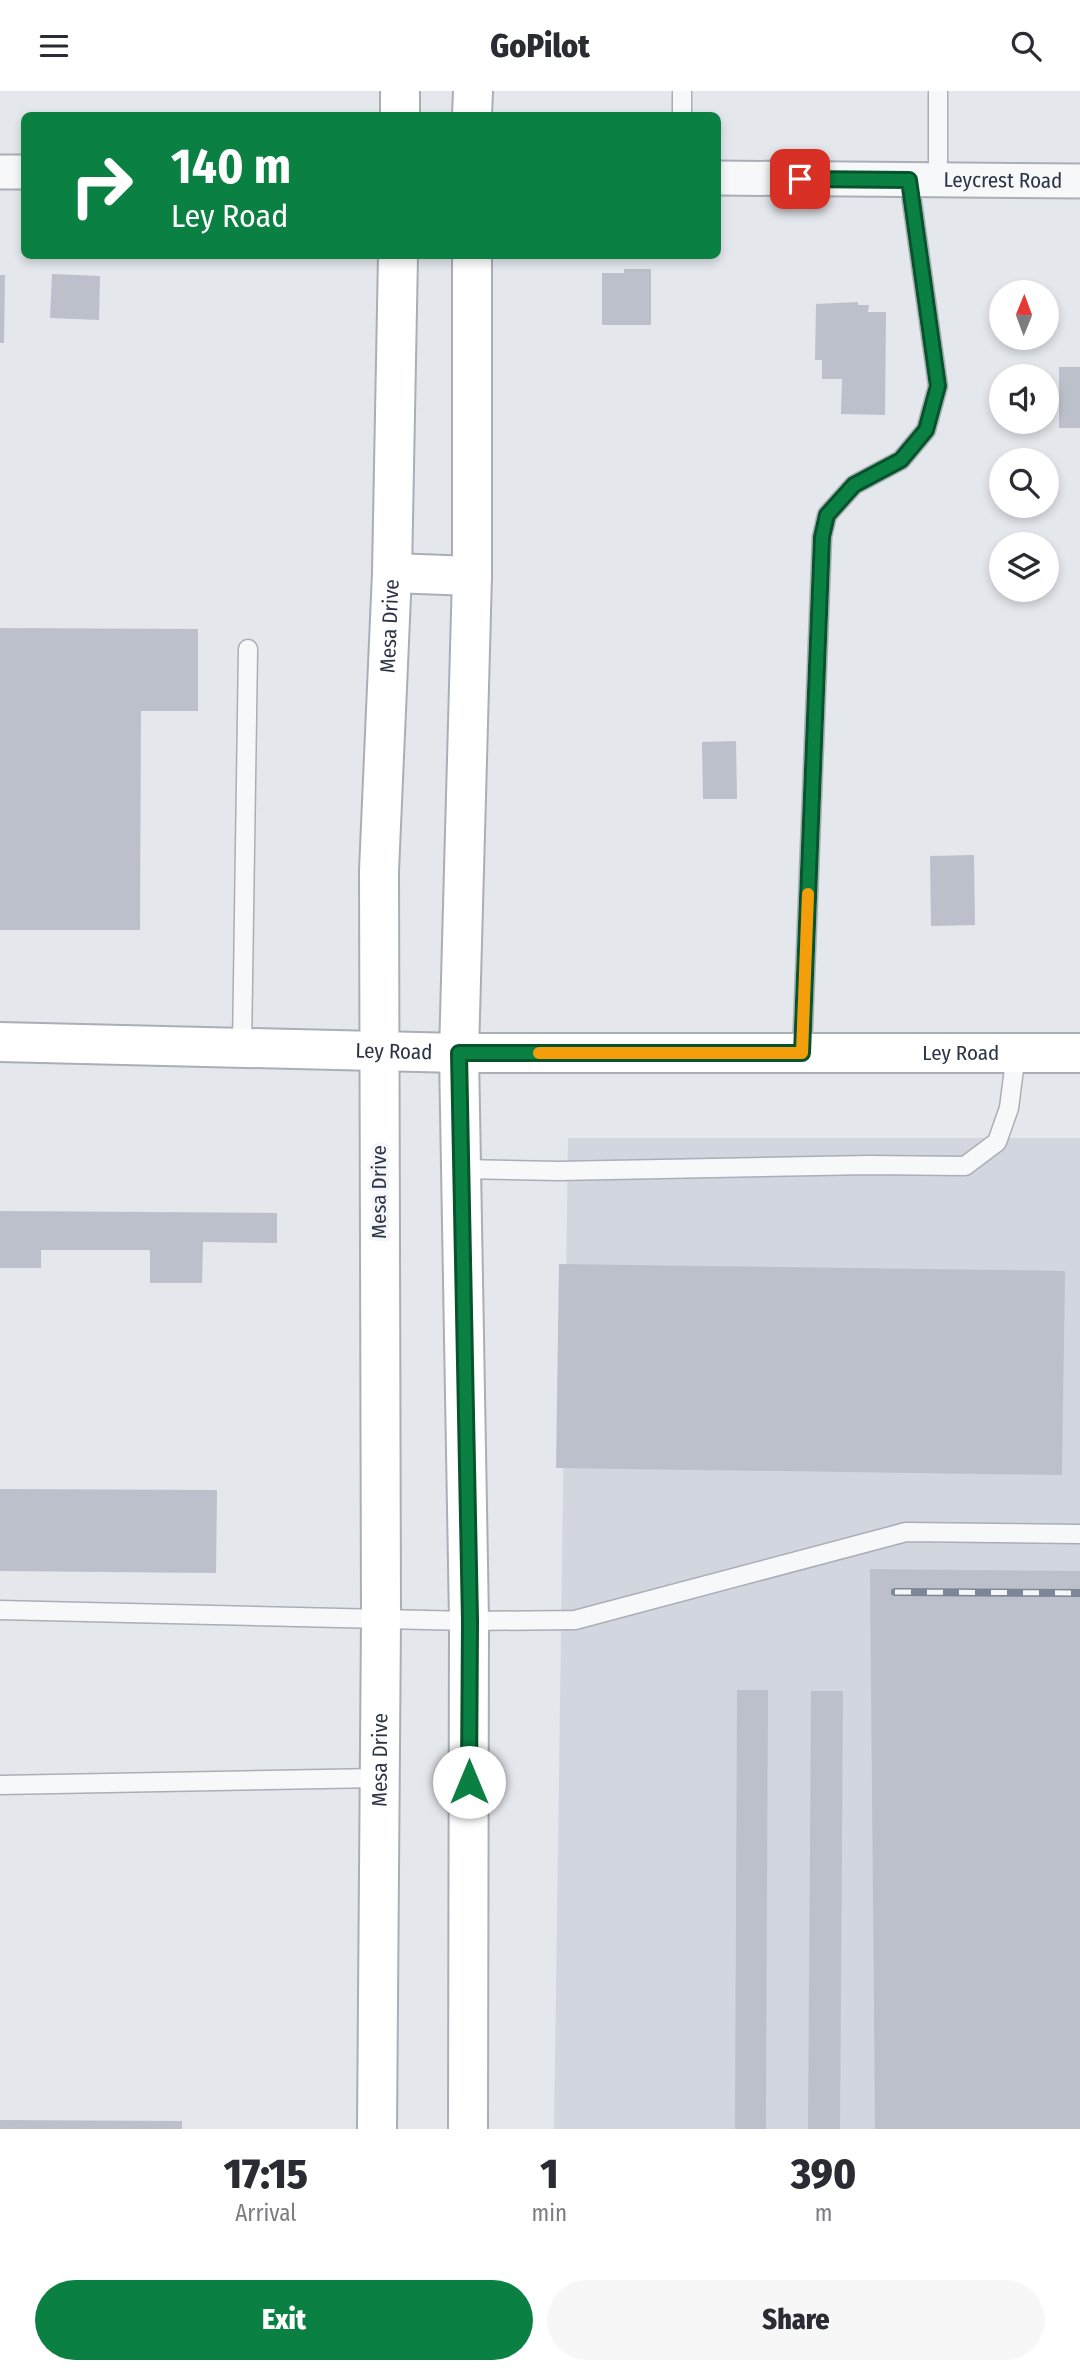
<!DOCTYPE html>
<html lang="en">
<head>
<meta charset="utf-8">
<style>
	:root { --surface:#fff; --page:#f7f7f7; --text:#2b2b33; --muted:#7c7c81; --accent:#0b8043 }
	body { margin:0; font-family:"Fira Sans Condensed",sans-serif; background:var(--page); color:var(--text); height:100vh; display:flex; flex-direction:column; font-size:26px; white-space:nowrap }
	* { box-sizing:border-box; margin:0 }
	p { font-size:23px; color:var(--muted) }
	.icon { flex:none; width:38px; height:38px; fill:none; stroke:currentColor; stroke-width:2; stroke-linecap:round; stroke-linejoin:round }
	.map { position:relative; height:2038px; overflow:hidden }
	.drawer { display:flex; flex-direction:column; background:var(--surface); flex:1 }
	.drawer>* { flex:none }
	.banner { position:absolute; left:21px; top:21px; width:700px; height:147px; border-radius:10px; box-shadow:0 4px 10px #0003; background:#0b8043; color:#fff; overflow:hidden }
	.needle { width:46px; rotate:1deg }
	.controls { position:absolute; left:989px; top:189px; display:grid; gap:14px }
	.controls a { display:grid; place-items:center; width:70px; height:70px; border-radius:50%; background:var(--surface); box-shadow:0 4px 10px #0003; font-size:35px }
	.pin { position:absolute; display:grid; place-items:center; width:60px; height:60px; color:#fff; margin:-30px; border-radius:14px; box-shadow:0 4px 10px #0006 }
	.me { position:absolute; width:77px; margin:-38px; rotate:0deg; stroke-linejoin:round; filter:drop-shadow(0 0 5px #0008) }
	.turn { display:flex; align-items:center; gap:24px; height:147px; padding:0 35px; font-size:32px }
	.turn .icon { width:91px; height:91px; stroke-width:2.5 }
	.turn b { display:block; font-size:49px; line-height:60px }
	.eta { display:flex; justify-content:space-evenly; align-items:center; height:119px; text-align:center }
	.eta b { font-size:42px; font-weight:800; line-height:49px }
	.cta { display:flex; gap:14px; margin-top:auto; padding:14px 35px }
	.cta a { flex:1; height:80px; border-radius:42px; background:var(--accent); color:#fff; font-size:28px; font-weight:800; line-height:80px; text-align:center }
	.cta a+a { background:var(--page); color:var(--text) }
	header { display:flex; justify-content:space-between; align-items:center; height:91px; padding:0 35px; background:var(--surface); font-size:32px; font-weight:800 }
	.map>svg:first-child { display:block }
	.built { fill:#d2d6de }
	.building { fill:#bbc0ca }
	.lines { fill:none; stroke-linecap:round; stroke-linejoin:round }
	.lane-casing { stroke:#a9aeb7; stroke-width:21 }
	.street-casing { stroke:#a9aeb7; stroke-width:37 }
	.secondary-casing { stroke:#a9aeb7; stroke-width:42 }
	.lane { stroke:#f7f8fa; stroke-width:18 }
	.street { stroke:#f7f8fa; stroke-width:33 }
	.secondary { stroke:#fff; stroke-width:38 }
	.rail-casing { stroke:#7d8696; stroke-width:8 }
	.rail { stroke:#f4f6f9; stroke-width:5; stroke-dasharray:16; stroke-linecap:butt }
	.route-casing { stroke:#07532c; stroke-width:18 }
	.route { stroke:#0b8043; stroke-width:12 }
	.slow { stroke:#f59e0b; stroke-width:12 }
	.labels { text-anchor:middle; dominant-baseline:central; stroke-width:7; stroke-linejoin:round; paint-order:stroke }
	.street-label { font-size:21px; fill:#2b3445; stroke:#f4f6f9 }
</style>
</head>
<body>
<header><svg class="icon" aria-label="menu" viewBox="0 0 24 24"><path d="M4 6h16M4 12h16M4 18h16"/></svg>GoPilot<svg class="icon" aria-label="search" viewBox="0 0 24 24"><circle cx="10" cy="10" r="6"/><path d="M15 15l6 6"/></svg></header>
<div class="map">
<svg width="1080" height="2038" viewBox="0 0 1080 2038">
	<rect width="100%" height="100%" fill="#e4e7ec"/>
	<!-- built -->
	<path class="built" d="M568 1047H1080V2038H554Z"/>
	<!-- building -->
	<path class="building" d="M624 178H651V234H602V182H624Z
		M52 183 100 185 99 229 50 227Z
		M0 184H5L4 252H0Z
		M858 211V214H869L868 221H886L885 324 841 323 842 288H822V269H815L816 213Z
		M1059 276H1080V337H1059Z
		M0 537 198 538V620H141L140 839H0Z
		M736 650 737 708H703L702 651Z
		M974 764 975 834 931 835 930 765Z
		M0 1120 277 1122V1152L203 1151 202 1192H150V1159H41V1177H0Z
		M559 1173 1065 1180 1062 1384 556 1377Z
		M0 1398 217 1399 216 1482 0 1480Z
		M870 1478 1080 1480V2038H875Z
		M737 1599H768L766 2038H735Z
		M811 1600H843L840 2038H808Z
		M0 2029 182 2030V2038H0Z"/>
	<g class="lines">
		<defs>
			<path id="lane" d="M682 24V0
				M938 89V0
				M242 956 248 558
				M802 962 822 446 827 424 854 394 901 369 926 339 938 295 909 89
				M461 1078 558 1080 869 1074 965 1075 997 1051 1009 1017 1016 962
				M0 1519 469 1530 575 1529 906 1441 1080 1443
				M0 1694 378 1687"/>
			<g id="street">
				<path d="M0 81H24"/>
				<path id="s1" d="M718 87 1080 90"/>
			</g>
			<g id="secondary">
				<path d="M400 24V0"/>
				<path d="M472 24 473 0"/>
				<path d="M392 482 472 485"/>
				<path id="s2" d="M0 951 459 962H1080"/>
				<path id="s3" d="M377 2038 381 1527 379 780 392 482 398 164"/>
				<path d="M468 2038 469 1530 459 962 472 485V164"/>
			</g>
		</defs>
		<!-- lane casing -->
		<use href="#lane" class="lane-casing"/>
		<!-- street casing -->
		<use href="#street" class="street-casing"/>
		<!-- secondary casing -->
		<use href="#secondary" class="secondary-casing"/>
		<!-- lane -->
		<use href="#lane" class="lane"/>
		<!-- street -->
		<use href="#street" class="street"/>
		<!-- secondary -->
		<use href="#secondary" class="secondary"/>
		<defs>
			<path id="rail" d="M895 1501 1080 1502"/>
		</defs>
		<!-- rail casing -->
		<use href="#rail" class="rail-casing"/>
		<!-- rail -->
		<use href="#rail" class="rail"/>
	</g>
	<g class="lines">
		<defs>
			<path id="route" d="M469 1691 470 1530 459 962H802L822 446 827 424 854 394 901 369 926 339 938 295 909 89 800 88"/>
		</defs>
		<!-- route casing -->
		<use href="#route" class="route-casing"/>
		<!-- route -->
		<use href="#route" class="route"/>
		<!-- slow -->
		<path class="slow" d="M539 962H802L808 803"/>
	</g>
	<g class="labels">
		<!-- street labels -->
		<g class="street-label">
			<text stroke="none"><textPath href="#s1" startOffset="285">Leycrest Road</textPath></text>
			<text stroke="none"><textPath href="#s3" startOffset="1503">Mesa Drive</textPath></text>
			<text stroke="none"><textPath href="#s2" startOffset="394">Ley Road</textPath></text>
			<text stroke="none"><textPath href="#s2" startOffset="961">Ley Road</textPath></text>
			<text transform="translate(379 1101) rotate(-90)">Mesa Drive</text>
			<text stroke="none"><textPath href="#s3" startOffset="369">Mesa Drive</textPath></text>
		</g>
	</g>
</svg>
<div class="controls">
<a><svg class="needle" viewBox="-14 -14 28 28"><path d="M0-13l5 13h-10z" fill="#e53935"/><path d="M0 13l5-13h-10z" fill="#7c7c81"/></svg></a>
<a><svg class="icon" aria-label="sound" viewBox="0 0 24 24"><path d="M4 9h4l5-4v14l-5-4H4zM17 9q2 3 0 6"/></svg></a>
<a><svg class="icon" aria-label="search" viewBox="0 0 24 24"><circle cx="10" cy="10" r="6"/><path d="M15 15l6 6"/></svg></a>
<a><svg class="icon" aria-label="layers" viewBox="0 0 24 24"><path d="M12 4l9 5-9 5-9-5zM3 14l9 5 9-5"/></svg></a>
</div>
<div class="pin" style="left:800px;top:88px;background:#d93025"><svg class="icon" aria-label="arrive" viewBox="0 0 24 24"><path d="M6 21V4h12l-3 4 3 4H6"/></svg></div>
<svg class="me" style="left:469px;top:1691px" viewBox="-20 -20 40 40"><circle r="19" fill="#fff"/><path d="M0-13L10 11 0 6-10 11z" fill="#0b8043"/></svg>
<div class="banner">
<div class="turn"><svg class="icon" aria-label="right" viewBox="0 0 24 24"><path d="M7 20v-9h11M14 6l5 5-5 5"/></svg><div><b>140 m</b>Ley Road</div></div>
</div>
</div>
<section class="drawer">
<div class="eta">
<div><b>17:15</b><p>Arrival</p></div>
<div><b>1</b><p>min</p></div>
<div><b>390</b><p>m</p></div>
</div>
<div class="cta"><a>Exit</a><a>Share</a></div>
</section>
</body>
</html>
